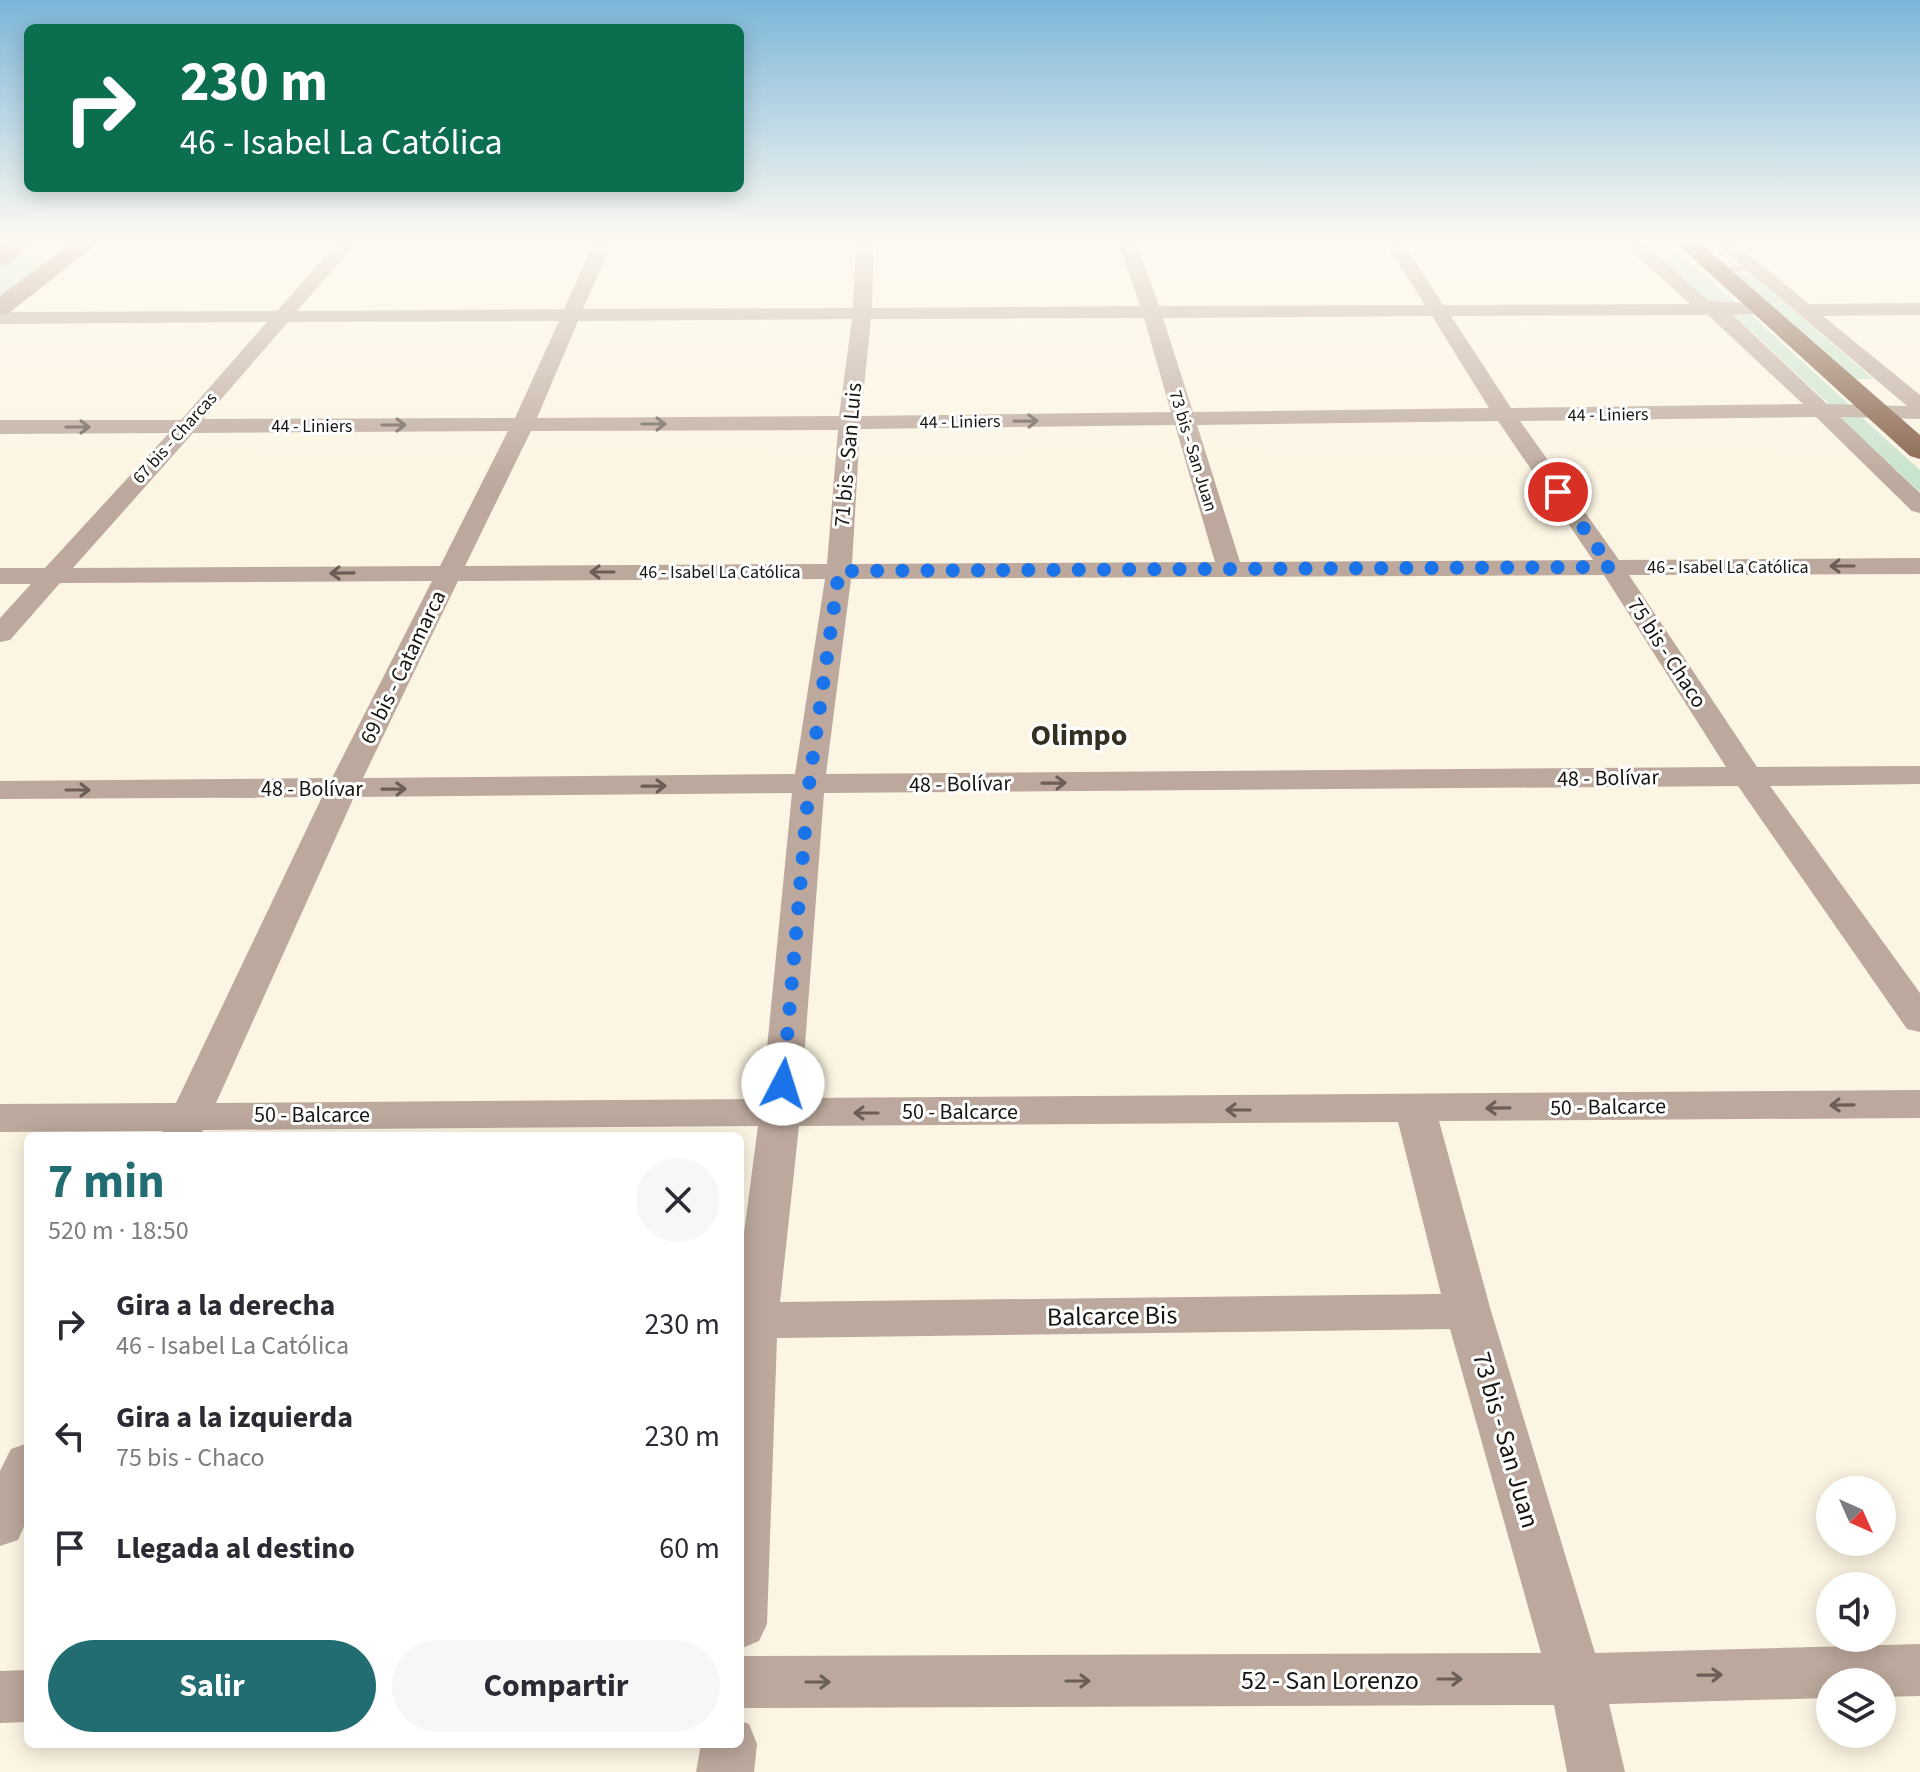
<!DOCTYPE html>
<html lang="es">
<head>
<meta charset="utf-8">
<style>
	:root { --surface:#fff; --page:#f7f7f7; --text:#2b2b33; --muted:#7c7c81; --accent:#226d71 }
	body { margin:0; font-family:"Source Sans 3",sans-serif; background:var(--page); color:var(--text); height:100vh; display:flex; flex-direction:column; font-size:30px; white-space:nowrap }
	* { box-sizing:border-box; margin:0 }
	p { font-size:26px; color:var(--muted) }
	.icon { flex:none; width:44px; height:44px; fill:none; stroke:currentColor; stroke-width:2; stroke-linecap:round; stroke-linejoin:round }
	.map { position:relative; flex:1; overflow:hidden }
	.details { position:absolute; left:24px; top:1132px; width:720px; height:616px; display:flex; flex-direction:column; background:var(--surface); border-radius:12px; box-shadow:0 4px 20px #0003 }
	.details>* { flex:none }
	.guide { position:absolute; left:24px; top:24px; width:720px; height:168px; border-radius:12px; box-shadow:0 4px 20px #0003; background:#0b6e4f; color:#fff; overflow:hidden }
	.needle { width:52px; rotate:135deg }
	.controls { position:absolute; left:1816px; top:1476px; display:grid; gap:16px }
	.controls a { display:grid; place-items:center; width:80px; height:80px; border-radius:50%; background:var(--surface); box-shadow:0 4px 20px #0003; font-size:40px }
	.pin { position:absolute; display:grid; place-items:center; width:68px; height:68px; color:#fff; margin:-34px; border:4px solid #fff; border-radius:50%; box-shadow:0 2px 8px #0007 }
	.me { position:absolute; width:88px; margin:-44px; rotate:5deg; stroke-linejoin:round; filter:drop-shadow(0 0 6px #0008) }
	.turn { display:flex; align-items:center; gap:28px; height:168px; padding:0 24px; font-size:36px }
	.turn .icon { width:104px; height:104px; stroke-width:2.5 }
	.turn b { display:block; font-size:56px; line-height:68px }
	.round { display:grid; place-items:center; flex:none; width:84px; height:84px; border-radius:42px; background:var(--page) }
	.summary { display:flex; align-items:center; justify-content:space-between; height:136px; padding:0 24px }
	h1 { font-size:48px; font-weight:700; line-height:60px; color:var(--accent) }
	.action { display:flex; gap:16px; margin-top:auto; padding:16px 24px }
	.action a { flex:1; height:92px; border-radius:48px; background:var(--accent); color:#fff; font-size:32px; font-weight:700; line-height:92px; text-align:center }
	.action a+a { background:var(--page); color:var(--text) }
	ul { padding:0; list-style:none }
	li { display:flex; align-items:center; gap:24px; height:112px; padding:0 24px }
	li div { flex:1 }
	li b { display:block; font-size:30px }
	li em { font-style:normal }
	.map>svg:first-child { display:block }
	.green { fill:#c7e3cc }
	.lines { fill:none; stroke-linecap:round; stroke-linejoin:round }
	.service { fill:#bca89c; fill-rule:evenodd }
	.minor { fill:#bca89c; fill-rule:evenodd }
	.secondary { fill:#a08271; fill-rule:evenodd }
	.trunk { fill:#825c45; fill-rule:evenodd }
	.oneway { stroke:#6a5e56 }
	.route { stroke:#1a73e8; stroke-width:14; stroke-dasharray:0 25.2 }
	.labels { text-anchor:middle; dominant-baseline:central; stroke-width:6; stroke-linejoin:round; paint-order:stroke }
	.far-street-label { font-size:18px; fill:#181510; stroke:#fff }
	.street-label { font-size:22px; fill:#181510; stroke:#fff }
	.near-street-label { font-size:26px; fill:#181510; stroke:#fff }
	.district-label { font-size:30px; font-weight:bold; fill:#352f21; stroke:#fff }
</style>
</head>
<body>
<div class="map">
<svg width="1920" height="1772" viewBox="0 0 1920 1772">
	<rect width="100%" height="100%" fill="#fcf5e3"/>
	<!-- green -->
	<path class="green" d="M35 241H77L0 299V266Z
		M1645 245H1668L1739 305 1713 306Z
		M1736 274H1752L1873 379H1855Z
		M1731 312H1748L1852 407H1832Z
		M1836 414H1858L1920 470V492Z"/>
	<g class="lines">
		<!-- service -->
		<path class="service" d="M1754 266 1757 267V271L1719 272 1715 269 1719 266Z"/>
		<!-- minor -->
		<path class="minor" d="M339 241H357L297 311 564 309 595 241H613L583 309 853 308 856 241H874L872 308 1140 306 1118 241H1136L1159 306 1425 305 1384 241H1402L1443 305 1690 304 1621 241H1640L1709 301 1770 305 1772 309 1770 313 1733 315 1827 404 1907 406 1713 241H1732L1809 304 1920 303V315L1823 316 1920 395V419L1840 417 1920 493V513L1912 511 1816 417 1520 421 1619 560 1920 558V574L1629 575 1757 767 1920 766V784L1770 786 1920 993V1032L1907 1029 1738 786 824 793 801 1098 1920 1090V1118L1439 1121 1491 1311 1595 1653 1920 1644V1696L1882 1697V1682H1830V1698L1609 1704 1625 1772H1567L1554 1705 740 1708V1656L1541 1653 1450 1329 777 1338 767 1624 759 1641 740 1649V1263L758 1126 203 1130 200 1136H164L162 1131 0 1132V1104L176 1103 322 797 0 799V781L332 778 432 581 60 583 10 640 0 642V618L31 584H0V568H45L169 433 0 434V420H181L267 322 0 324V312L277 311ZM1708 315 1803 404 1511 408 1451 316ZM1432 316 1489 408 1193 412 1163 318ZM1144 318 1171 412 861 416 871 319ZM852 319 839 416 537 418 578 321ZM559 321 515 418 204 419 288 322ZM1498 421 1593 560 1240 562 1197 425ZM1175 425 1215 562 852 564 860 429ZM838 430 827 564 465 566 531 431ZM508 431 440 566 73 568 193 433ZM1604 575 1726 767 826 774 851 579ZM825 579 795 774 363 778 458 581ZM792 793 762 1099 216 1103 354 797ZM1398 1122 1441 1294 780 1302 799 1126Z
			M28 1443V1518L18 1540 0 1546V1471L11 1449Z
			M28 1670V1722L0 1723V1671Z
			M740 1721 749 1724 757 1744 754 1772H696L701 1744H740Z"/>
		<!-- secondary -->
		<path class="secondary" d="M11 241H36L8 264 0 266V248Z
			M75 241H100L9 313 0 315V296Z"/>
		<!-- trunk -->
		<path class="trunk" d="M1674 241H1698L1920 435V459L1910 456Z"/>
	</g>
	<!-- one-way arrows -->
	<defs><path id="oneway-shaft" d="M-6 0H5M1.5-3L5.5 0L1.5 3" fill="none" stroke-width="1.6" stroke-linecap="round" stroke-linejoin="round" transform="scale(2)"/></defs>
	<g class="oneway">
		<use href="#oneway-shaft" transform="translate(1026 421) rotate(-1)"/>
		<use href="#oneway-shaft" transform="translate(654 424)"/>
		<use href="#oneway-shaft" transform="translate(394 425)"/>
		<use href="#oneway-shaft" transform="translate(78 427)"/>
		<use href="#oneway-shaft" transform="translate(1842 566) rotate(180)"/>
		<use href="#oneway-shaft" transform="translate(602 572) rotate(180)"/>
		<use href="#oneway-shaft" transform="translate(342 573) rotate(179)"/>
		<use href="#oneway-shaft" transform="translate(1054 783) rotate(-1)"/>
		<use href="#oneway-shaft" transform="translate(654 786) rotate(-1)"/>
		<use href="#oneway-shaft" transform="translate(394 789) rotate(-1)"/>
		<use href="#oneway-shaft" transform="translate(78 790)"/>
		<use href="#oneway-shaft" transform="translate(1842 1105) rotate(179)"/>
		<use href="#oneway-shaft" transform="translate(1498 1108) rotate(179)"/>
		<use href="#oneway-shaft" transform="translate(1238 1110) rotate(180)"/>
		<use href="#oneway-shaft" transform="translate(866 1113) rotate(180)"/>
		<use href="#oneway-shaft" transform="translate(1710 1675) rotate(-1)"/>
		<use href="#oneway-shaft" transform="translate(1450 1679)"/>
		<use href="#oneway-shaft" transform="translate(1078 1681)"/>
		<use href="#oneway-shaft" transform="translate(818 1682)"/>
	</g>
	<!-- sky -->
	<linearGradient id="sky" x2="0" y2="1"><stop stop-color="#7cb6d9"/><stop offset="0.49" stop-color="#fefaf2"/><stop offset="1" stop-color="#fefaf2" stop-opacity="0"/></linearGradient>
	<rect width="1920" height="489" fill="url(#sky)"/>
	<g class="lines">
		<!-- route -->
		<path class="route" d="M783 1084 809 785 839 571 1611 567 1558 492"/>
	</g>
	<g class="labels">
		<!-- far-street labels -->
		<g class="far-street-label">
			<text transform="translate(1608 415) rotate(-1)">44 - Liniers</text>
			<text transform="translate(960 422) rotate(-1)">44 - Liniers</text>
			<text x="312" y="426">44 - Liniers</text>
			<text transform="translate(175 438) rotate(-48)">67 bis - Charcas</text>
			<text transform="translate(1193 451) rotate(73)">73 bis - San Juan</text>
			<text x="1728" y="567">46 - Isabel La Católica</text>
			<text x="720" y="572">46 - Isabel La Católica</text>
		</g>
		<!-- street labels -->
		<g class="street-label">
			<text transform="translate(848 455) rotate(-85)">71 bis - San Luis</text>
			<text transform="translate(1667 653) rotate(57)">75 bis - Chaco</text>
			<text transform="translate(403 667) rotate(-64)">69 bis - Catamarca</text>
			<text transform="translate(1608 778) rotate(-1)">48 - Bolívar</text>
			<text transform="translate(960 784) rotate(-1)">48 - Bolívar</text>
			<text x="312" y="789">48 - Bolívar</text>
			<text transform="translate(1608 1107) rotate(-1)">50 - Balcarce</text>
			<text x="960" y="1112">50 - Balcarce</text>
			<text x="312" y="1115">50 - Balcarce</text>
		</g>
		<!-- near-street labels -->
		<g class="near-street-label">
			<text transform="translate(1112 1316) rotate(-1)">Balcarce Bis</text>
			<text transform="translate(1506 1440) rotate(74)">73 bis - San Juan</text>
			<text x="1330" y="1680">52 - San Lorenzo</text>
		</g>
		<!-- district labels -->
		<g class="district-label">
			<text x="1079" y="735">Olimpo</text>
		</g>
	</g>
</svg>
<div class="controls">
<a><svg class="needle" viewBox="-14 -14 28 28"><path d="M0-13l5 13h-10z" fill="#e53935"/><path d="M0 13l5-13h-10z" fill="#7c7c81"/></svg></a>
<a><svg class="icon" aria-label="sound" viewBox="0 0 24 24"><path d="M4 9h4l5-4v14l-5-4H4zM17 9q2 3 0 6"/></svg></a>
<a><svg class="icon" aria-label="layers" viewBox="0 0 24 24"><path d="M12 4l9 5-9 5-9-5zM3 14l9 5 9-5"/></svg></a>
</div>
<div class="pin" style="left:1558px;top:492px;background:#d93025"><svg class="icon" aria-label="arrive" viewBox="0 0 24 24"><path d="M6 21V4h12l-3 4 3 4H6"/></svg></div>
<svg class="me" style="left:783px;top:1084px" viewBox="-20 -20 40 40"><circle r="19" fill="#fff"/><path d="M0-13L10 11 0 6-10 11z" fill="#1a73e8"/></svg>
<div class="guide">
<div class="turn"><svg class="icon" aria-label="right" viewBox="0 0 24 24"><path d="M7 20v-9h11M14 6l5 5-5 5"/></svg><div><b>230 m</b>46 - Isabel La Católica</div></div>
</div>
<section class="details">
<div class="summary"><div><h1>7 min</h1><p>520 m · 18:50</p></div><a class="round"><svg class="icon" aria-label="close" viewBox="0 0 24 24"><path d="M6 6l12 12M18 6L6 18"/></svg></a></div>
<ul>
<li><svg class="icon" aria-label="right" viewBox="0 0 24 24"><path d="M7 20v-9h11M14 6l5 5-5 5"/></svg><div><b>Gira a la derecha</b><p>46 - Isabel La Católica</p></div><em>230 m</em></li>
<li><svg class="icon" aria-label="left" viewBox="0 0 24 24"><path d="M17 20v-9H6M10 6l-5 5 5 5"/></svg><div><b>Gira a la izquierda</b><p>75 bis - Chaco</p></div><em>230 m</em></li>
<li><svg class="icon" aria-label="arrive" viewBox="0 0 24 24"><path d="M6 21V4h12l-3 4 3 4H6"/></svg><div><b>Llegada al destino</b></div><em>60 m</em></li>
</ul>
<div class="action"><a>Salir</a><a>Compartir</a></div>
</section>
</div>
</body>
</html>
